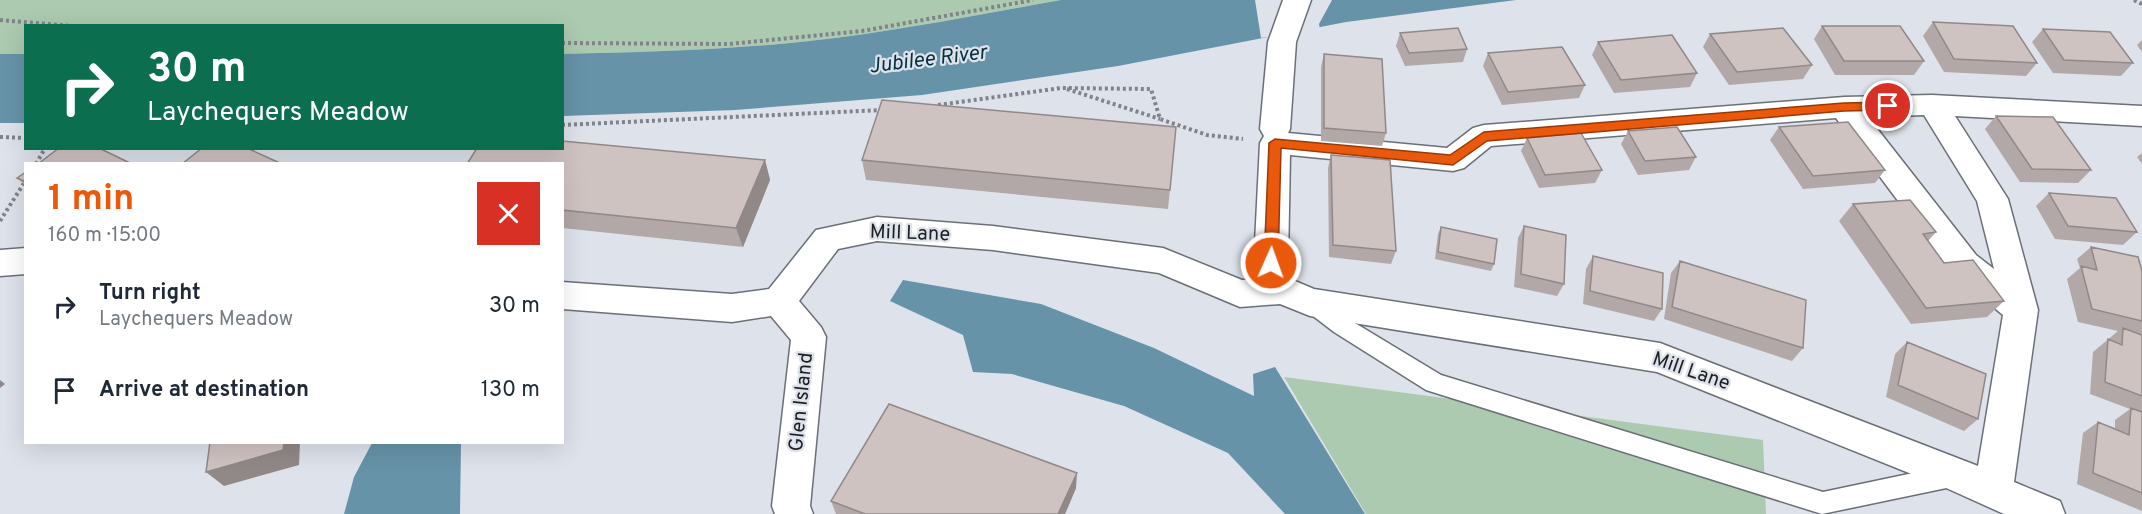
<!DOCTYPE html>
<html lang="en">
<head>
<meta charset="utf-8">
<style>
	:root { --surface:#fff; --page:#f2f2f3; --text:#1f2937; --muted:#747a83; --accent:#ea580c }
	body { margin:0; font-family:Overpass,sans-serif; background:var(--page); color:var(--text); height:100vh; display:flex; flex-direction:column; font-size:22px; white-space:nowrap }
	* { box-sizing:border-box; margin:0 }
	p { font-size:20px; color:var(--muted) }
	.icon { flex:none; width:33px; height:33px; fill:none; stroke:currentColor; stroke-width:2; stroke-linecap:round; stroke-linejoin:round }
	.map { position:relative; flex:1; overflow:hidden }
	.drawer { position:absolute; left:24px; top:162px; width:540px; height:282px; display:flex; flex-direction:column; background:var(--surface); border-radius:0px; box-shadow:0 6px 24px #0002 }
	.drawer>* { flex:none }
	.banner { position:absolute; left:24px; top:24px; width:540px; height:126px; border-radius:0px; box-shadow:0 6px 24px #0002; background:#0b6e4f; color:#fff; overflow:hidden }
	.pin { position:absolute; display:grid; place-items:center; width:51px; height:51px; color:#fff; margin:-26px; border:3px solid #fff; border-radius:50%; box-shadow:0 2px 6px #0007 }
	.me { position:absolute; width:66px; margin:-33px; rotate:2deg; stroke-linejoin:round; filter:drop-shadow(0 0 4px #0008) }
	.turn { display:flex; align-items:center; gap:21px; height:126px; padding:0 24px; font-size:27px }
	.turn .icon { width:78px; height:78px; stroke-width:2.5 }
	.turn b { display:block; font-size:42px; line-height:51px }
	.round { display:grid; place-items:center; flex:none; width:63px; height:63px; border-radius:0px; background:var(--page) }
	.headline { display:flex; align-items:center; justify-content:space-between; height:102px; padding:0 24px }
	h1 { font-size:36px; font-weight:700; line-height:45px; color:var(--accent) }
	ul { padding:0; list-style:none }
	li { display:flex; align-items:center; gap:18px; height:84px; padding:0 24px }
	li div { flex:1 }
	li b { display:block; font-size:22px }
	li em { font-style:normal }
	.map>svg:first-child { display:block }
	.green { fill:#accab0 }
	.water { fill:#6693a8 }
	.pier { fill:#dde2eb }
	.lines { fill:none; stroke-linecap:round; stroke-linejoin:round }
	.service-casing { stroke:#6b7078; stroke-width:3 }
	.minor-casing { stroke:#6b7078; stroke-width:3 }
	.path { stroke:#808389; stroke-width:4; stroke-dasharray:3 3; stroke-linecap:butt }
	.service { fill:#fff; fill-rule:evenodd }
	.minor { fill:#fff; fill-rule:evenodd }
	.wall { fill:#b2a8a7 }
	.shaded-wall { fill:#918888 }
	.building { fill:#cfc3c2; stroke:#918888; stroke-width:1.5 }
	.route { fill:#ea580c; stroke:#983908; stroke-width:1.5 }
	.labels { text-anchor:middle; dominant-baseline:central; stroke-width:4.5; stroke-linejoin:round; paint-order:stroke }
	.street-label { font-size:20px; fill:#1c1e21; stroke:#dde2eb }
	.water-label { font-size:21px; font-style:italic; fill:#042f3f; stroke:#dde2eb }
</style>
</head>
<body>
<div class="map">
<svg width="2142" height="514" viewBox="0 0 2142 514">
	<rect width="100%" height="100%" fill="#dde2eb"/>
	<!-- green -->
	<path class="green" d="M0 0H1061C977 15 893 32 809 41 727 50 645 52 563 54L562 26H26L25 54H0Z
		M1284 377 1763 440 1766 514H1366Z"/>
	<!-- water -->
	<path class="water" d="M1061 0H1516L1346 22 1118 66 922 95 735 110 563 116 562 54C645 52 727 50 809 41 893 32 977 15 1061 0Z
		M0 54H25V123H0Z
		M903 280 1041 304 1154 348 1254 396 1253 374 1275 367 1365 514H1285L1228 453 1124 406 1012 374 973 372 963 335 890 301Z
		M372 443H461L460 514H344L354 477Z"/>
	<!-- pier -->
	<path class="pier" d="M1255 0H1332L1319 24 1320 29 1261 38Z"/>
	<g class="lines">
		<defs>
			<path id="service" d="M1312 294 1320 297 1350 320 1441 375 1823 492 1956 464 1965 467 1968 475 1965 483 1956 486 1822 514 1426 390 1334 332 1304 309 1301 303 1304 297Z"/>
			<path id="minor" d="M1283 0H1311L1296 42 1290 129 1288 133 1447 148 1473 128 1484 125 1844 97 1932 95 2142 106V126L1955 116 2008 199 2038 310 2014 482 2060 501 2065 514H2004L1944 487 1657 372 1310 316 1280 304 1240 307 1159 273 993 250 877 241 838 249 799 301 821 327 826 337 810 506 813 514H775L772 506 791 340 771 316 732 322 562 309V282L732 294 769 289 816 230 877 217 993 226 1163 248 1242 280 1261 279 1254 263 1260 143 1264 136 1260 129 1268 42ZM1924 115 1977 201 1994 269 1976 255 1868 117ZM1836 118 1952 273 2003 315 1978 466 1660 343 1314 289 1295 281 1288 263 1290 155 1453 171 1464 168 1491 146Z
				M26 248V274L0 276V250Z"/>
		</defs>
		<!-- service casing -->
		<use href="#service" class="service-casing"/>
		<!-- minor casing -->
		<use href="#minor" class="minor-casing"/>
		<!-- path -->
		<path class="path" d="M2134 0 2142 4
			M0 20 72 26
			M562 43 729 44 862 31 1033 0
			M1067 89 1160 119
			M938 105 1061 88 1151 89 1160 119 1207 135 1243 139
			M562 125 882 110
			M0 137 26 138
			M36 164 45 148
			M0 221 26 180"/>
		<!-- service -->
		<use href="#service" class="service"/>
		<!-- minor -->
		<use href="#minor" class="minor"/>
	</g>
	<!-- wall -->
	<path class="wall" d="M1933 22 2037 63 2026 76 1944 72 1923 36Z
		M1822 26 1924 61 1914 75H1835L1814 39Z
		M2043 29 2133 63 2121 76 2053 73 2032 42Z
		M1400 33 1467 49 1463 62 1405 66 1396 46Z
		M1710 34 1812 65 1803 79 1729 85 1703 47Z
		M2142 40V52L2137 45Z
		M1598 42 1697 73 1690 87 1614 93 1592 55Z
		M1488 53 1585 85 1579 98 1502 105 1483 66Z
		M1324 54 1386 133 1382 146 1321 141V67Z
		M1996 116 2091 170 2078 183 2020 182 1985 129Z
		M1176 127 1168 209 866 180 862 160Z
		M1779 127 1885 170 1875 183 1803 189 1770 140Z
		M1628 131 1696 157 1689 170 1638 175 1621 144Z
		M1527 138 1602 170 1595 183 1539 188 1521 151Z
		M2142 153V164L2137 157Z
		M1331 155 1396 251 1391 264 1329 257 1328 168Z
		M765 160 770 180 743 247 562 228V164Z
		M26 172V186L17 178Z
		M2049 193 2137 232 2123 245 2055 239 2036 206Z
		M1853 204 1936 232 1928 241 1944 263 2004 301 1987 317 1911 324 1839 221Z
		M1524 226 1564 284 1557 296 1514 287 1518 238Z
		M1441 227 1494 264 1491 271 1435 259 1438 234Z
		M2091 247 2142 271V511L2077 484 2083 433 2098 422 2115 428V420L2130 409 2090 394 2093 352 2118 331 2078 322 2067 279 2080 268 2077 259Z
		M1593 256 1662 309 1654 321 1583 304 1586 269Z
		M1680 261 1803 348 1792 361 1664 319 1671 273Z
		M1907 342 1978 419 1964 431 1886 397 1895 354Z
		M1076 488 1065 514H836L831 501Z"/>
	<!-- shaded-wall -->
	<path class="shaded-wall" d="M765 160 770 180 743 247 736 228Z
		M0 380 5 384 0 388Z
		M284 442H300L299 465 224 486 206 472Z
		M1077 473 1076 488 1065 514H1058Z"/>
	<!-- building -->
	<path class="building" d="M1933 22 2013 26 2037 63 1954 59Z
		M1822 26H1900L1924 61H1844Z
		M1458 28 1467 49 1409 53 1400 33Z
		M1783 28 1812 65 1737 72 1710 34Z
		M2043 29 2110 32 2133 63 2064 60Z
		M1672 35 1697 73 1621 80 1598 42Z
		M1562 47 1585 85 1508 92 1488 53Z
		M1324 54 1382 59 1386 133 1324 128Z
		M882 100 1176 127 1170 190 862 160Z
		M1996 116 2053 117 2091 170 2032 169Z
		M1848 122 1885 170 1813 176 1779 127Z
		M1677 127 1696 157 1645 161 1628 131Z
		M1581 133 1602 170 1545 175 1527 138Z
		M562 141 765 160 736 228 562 210V164H467L477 148H562Z
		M59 148H99L132 164H38Z
		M202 148H247L282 164H182Z
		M1331 155 1390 160 1396 251 1333 245Z
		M26 172V182L17 178Z
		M2049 193 2116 198 2137 232 2068 226Z
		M1910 200 1936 232 1923 234 1944 263 1973 260 2004 301 1926 308 1853 204Z
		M1524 226 1566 235 1564 284 1521 274Z
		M1441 227 1497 239 1494 264 1438 252Z
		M2091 247 2138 257 2142 271V321L2092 309 2081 266 2097 270Z
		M1593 256 1663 273 1662 309 1590 291Z
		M1680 261 1806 300 1803 348 1672 307Z
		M2123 328 2142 335V396L2105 382 2108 339 2122 345Z
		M1907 342 1986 374 1978 419 1898 385Z
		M889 404 1077 473 1058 514H865L831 501Z
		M2131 408 2142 412V493L2093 473 2098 422 2129 435Z
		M210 442H284L283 450 206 472Z"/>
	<!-- route -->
	<path class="route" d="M1888 102 1895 106 1888 110 1844 111 1487 141 1453 165 1281 148 1278 263 1271 269 1264 263 1269 143 1275 139 1450 155 1484 132 1844 103Z"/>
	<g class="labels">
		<!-- street labels -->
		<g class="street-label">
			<text transform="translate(910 234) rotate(2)">Mill Lane</text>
			<text transform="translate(1691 372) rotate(19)">Mill Lane</text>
			<text transform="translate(802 402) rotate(-84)">Glen Island</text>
		</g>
		<!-- water labels -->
		<g class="water-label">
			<text transform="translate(928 60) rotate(-7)">Jubilee River</text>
		</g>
	</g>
</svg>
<div class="pin" style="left:1888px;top:106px;background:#d93025"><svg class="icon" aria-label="arrive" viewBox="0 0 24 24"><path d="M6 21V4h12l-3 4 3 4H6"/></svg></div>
<svg class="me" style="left:1271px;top:263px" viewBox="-20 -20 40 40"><circle r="17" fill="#ea580c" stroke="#fff" stroke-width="3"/><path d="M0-11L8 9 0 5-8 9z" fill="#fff"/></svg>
<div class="banner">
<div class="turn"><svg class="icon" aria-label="right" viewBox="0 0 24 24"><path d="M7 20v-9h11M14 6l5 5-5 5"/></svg><div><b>30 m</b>Laychequers Meadow</div></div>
</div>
<section class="drawer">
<div class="headline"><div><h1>1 min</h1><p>160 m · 15:00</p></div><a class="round" style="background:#d93025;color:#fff"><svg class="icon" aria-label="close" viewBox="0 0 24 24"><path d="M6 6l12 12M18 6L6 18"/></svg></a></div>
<ul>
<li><svg class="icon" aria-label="right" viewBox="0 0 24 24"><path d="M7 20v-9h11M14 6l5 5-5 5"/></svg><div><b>Turn right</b><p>Laychequers Meadow</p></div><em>30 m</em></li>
<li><svg class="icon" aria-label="arrive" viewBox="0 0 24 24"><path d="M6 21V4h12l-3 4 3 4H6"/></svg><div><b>Arrive at destination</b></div><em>130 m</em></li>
</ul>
</section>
</div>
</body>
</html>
